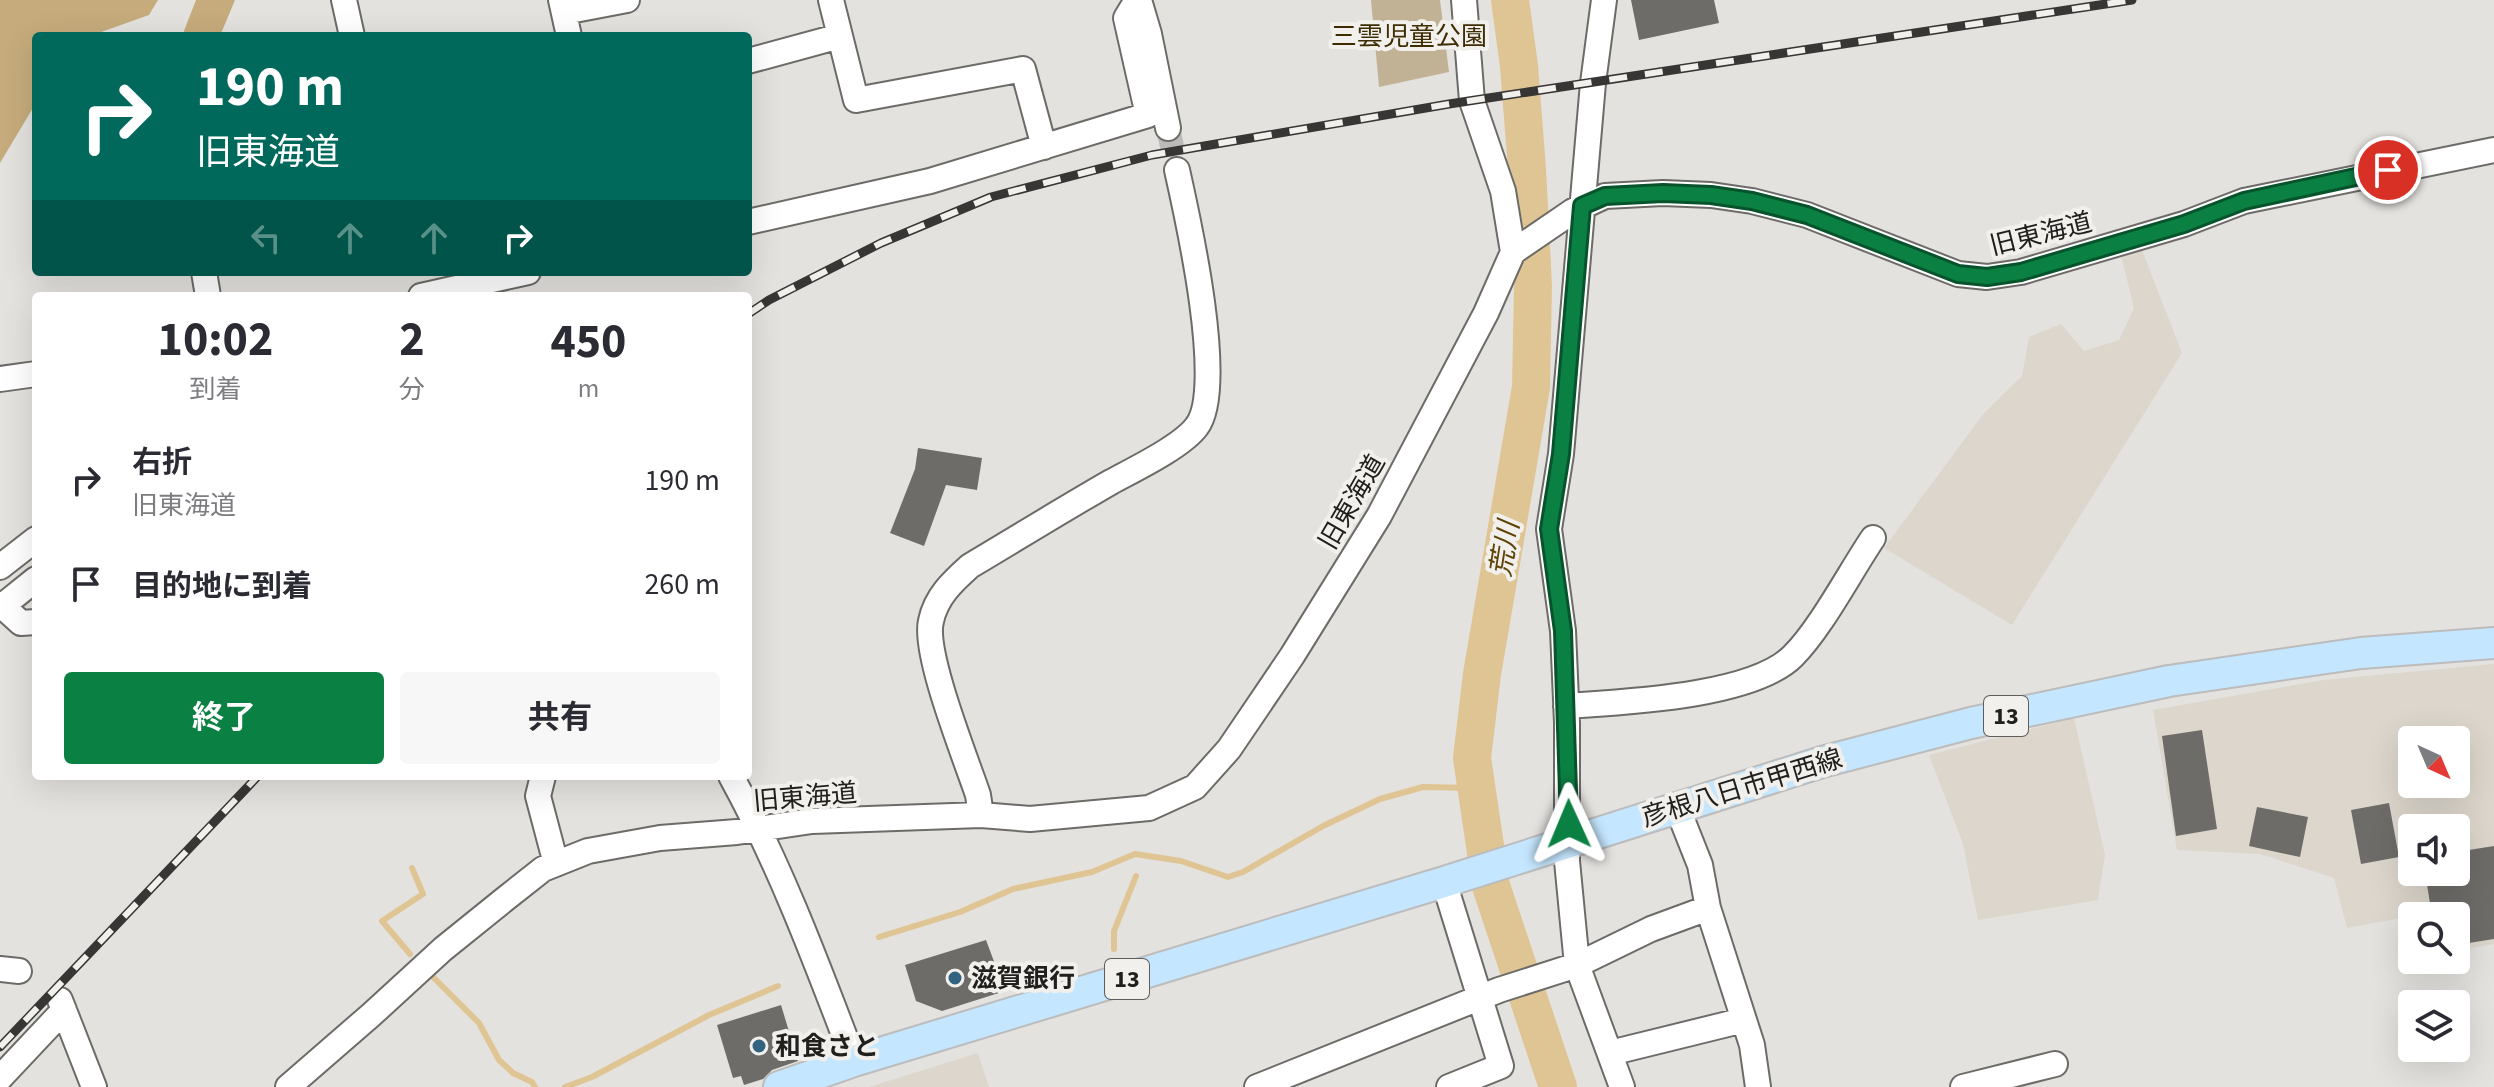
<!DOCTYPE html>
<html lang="ja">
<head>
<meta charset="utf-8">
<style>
	:root { --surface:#fff; --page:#f7f7f7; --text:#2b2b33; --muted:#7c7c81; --accent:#0b8043 }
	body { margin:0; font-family:"Source Sans 3","Noto Sans JP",sans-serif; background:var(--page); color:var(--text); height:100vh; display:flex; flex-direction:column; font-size:30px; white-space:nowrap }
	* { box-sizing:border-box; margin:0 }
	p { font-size:26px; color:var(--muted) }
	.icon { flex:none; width:44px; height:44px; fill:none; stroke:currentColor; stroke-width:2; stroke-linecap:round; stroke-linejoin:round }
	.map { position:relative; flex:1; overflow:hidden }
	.drawer { position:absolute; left:32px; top:292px; width:720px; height:488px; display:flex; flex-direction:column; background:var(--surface); border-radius:8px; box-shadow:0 8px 32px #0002 }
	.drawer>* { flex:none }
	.hud { position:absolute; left:32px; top:32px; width:720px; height:244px; border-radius:8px; box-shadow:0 8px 32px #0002; background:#00695c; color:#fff; overflow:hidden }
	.needle { width:52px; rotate:136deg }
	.controls { position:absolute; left:2398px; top:726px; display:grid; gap:16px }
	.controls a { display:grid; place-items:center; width:72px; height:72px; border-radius:8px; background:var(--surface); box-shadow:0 8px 32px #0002; font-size:40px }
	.pin { position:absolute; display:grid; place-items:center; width:68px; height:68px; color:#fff; margin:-34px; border:4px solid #fff; border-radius:50%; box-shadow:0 2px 8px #0007 }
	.me { position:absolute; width:88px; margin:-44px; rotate:359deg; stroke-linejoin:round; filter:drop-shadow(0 0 6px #0008) }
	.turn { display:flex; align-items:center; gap:28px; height:168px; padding:0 32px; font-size:36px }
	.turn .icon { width:104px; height:104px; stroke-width:2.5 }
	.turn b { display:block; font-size:56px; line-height:68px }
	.lanes { display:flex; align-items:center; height:76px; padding:0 32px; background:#0003; justify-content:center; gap:40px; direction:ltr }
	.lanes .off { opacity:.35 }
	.eta { display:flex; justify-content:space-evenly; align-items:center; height:136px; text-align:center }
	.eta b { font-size:48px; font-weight:700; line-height:56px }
	.cta { display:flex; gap:16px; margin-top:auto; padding:16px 32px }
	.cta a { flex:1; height:92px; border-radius:8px; background:var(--accent); color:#fff; font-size:32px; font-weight:700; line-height:92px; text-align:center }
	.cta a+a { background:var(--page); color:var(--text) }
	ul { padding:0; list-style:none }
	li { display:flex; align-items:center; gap:24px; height:104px; padding:0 32px }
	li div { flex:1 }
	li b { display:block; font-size:30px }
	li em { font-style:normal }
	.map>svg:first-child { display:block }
	.built { fill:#dcd6cc; fill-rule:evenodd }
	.green { fill:#c2b295 }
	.forest { fill:#c6ac7c }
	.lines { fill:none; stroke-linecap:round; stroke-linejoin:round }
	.stream { stroke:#e0c594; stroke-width:6 }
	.river { stroke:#e0c594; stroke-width:38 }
	.building { fill:#6e6c69 }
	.minor-tunnel { stroke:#bdbbb9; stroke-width:24; stroke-dasharray:24 12; stroke-linecap:butt }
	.minor-casing { stroke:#6d6b68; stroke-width:28 }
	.major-casing { stroke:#bcbcbc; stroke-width:34 }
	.minor { stroke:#fff; stroke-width:24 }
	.major { stroke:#c4e6fe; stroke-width:30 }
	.rail-casing { stroke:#383635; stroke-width:9 }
	.rail { stroke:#f1f0ec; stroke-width:6; stroke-dasharray:18; stroke-linecap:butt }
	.route-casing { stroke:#07532c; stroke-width:20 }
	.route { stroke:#0b8043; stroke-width:14 }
	.poi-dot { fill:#326381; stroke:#f1f0ec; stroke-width:3 }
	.labels { text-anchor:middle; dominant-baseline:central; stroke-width:8; stroke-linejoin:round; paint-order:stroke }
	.shield { fill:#f1f0ec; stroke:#5f5e5c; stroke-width:2 }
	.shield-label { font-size:24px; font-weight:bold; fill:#21201f }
	.park-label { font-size:26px; fill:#3e2c03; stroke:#f1f0ec }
	.street-label { font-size:26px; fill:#21201f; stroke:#f1f0ec }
	.poi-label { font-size:26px; font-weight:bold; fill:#21201f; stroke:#f1f0ec; text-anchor:start }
	.water-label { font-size:28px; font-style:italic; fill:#5e4305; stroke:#f1f0ec }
</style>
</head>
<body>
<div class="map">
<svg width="2494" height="1087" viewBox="0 0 2494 1087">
	<rect width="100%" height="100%" fill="#e4e2df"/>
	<!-- built -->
	<path class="built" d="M2142 250 2182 353 2012 625 1884 548 1984 413 2022 376 2029 337 2061 324 2084 351 2119 340 2134 308 2121 255Z
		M2494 664V944L2456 951V916H2412L2347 928 2334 878 2260 854 2177 850 2153 710 2323 680ZM2412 740H2456V784H2412ZM2412 828H2456V872H2412Z
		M2074 718 2105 855 2098 900 1978 920 1963 844 1929 755Z
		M978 1053 989 1087H869Z"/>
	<!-- green -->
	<path class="green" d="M1371 0H1440L1449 72 1379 87Z"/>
	<!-- forest -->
	<path class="forest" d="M0 0H158L149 15 90 36H36V103L0 163Z
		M196 0H235L220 36H182Z"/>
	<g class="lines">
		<!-- stream -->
		<path class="stream" d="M879 937 960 912 1013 889 1092 872 1135 854 1181 861 1228 877 1243 872 1323 826 1380 799 1423 787 1477 788
			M1114 949V931L1136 876
			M410 954 382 921 423 894 412 868
			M428 972 479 1023 499 1060 513 1073 532 1082 535 1087
			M565 1087 592 1077 709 1015 778 986"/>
		<!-- river -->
		<path class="river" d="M1510 0 1519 66 1527 169 1533 286 1531 387 1482 674 1472 758 1491 886 1558 1087"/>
	</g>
	<!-- building -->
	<path class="building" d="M1631 0H1714L1719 23 1639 40Z
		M918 448 982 458 977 490 946 485 924 546 890 533 915 469Z
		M2202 730 2217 829 2176 836 2162 736Z
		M2389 803 2399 857 2361 864 2351 810Z
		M2257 807 2308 817 2300 857 2249 846Z
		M2494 846V939L2456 945V916H2432L2425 872H2456V852Z
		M986 940 1005 991 942 1011 916 1001 905 965Z
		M781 1005 798 1061 772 1070 763 1079 744 1085 741 1076 733 1078 717 1025Z"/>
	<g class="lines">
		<!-- minor-tunnel -->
		<path class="minor-tunnel" d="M1168 128 1177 170"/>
		<defs>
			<path id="minor" d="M344 0 352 36
				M561 0 569 36
				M831 0 856 100 1023 69 1044 147
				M1139 0 1149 34 1168 128
				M1464 0 1472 101 1503 191 1513 252
				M1604 0 1593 83 1561 454 1549 529 1563 631 1567 723V861L1577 965 1622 1087
				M564 12 627 0
				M748 61 840 36
				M748 222 930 181 1148 115 1126 18 1137 0
				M204 272 208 296
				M421 296 528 272
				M0 379 36 374
				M0 567 36 539
				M0 604 21 623 36 622
				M0 608 36 579
				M1566 706C1623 702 1752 697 1793 656 1821 628 1850 572 1873 538
				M543 776 538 796 556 864
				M731 776C781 867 817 964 854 1061
				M1677 807 1700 865 1708 908 1752 1045 1758 1087
				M981 815 978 795C966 759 923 653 931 621 936 597 952 582 970 566 1017 538 1064 509 1111 482 1133 470 1183 446 1197 426 1226 388 1188 219 1177 170
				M1444 882 1501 1066 1449 1087
				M0 969 19 971
				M60 1000 94 1087
				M1610 1053 1744 1020
				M0 1078 64 1010
				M288 1087 371 1015 443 949 505 899 543 869 588 851 660 838 737 832 812 821 981 815 1030 819 1149 808 1195 787 1229 749 1292 656 1379 516 1486 313 1513 252 1573 211 1605 196 1663 193 1711 195 1752 201 1807 215 1958 274 1987 277 2021 272 2184 224 2244 201 2494 150
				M1257 1087 1499 990 1577 965 1651 929 1708 908
				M1963 1087 2055 1064"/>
			<path id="major" d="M779 1087 854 1061 1444 882 1822 762 1971 723 2169 681 2361 653 2494 643"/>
		</defs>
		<!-- minor casing -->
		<use href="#minor" class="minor-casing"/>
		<!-- major casing -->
		<use href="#major" class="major-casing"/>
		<!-- minor -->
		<use href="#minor" class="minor"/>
		<!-- major -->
		<use href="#major" class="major"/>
		<defs>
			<path id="rail" d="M748 314 769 300 881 243 991 197 1152 155 1449 104 2132 0
				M0 1047 258 776"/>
		</defs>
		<!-- rail casing -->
		<use href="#rail" class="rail-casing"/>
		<!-- rail -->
		<use href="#rail" class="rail"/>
	</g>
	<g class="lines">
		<defs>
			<path id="route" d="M1569 824 1563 631 1549 529 1561 454 1582 206 1605 196 1663 193 1711 195 1752 201 1807 215 1958 274 1987 277 2021 272 2184 224 2244 201 2388 170"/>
		</defs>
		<!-- route casing -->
		<use href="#route" class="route-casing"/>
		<!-- route -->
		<use href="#route" class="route"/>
	</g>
	<!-- markers -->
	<g class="poi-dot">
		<circle cx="955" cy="978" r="8"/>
		<circle cx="759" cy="1046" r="8"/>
	</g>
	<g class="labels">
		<!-- shield labels -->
		<g class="shield">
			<rect x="1984" y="696" width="44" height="40" rx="6"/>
			<rect x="1105" y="959" width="44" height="40" rx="6"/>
		</g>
		<g class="shield-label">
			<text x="2006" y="716">13</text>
			<text x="1127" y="979">13</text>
		</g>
		<!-- park labels -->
		<g class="park-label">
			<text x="1409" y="36">三雲児童公園</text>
		</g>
		<!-- street labels -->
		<g class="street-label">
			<text transform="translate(2041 234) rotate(-14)">旧東海道</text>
			<text transform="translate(1352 502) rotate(-60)">旧東海道</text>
			<text transform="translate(1742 788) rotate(-17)">彦根八日市甲西線</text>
			<text transform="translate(805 797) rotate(-5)">旧東海道</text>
		</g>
		<!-- poi labels -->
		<g class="poi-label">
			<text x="971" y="978">滋賀銀行</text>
			<text x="775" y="1046">和食さと</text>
		</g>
		<!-- water labels -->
		<g class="water-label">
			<text transform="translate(1505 549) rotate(-81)">荒川</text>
		</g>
	</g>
</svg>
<div class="controls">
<a><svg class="needle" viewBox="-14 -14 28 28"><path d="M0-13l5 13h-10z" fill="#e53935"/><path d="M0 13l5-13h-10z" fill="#7c7c81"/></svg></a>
<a><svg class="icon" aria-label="sound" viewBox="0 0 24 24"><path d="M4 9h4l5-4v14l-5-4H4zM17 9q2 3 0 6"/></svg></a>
<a><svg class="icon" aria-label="search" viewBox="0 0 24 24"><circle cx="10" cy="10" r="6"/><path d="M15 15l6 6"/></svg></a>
<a><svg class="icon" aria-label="layers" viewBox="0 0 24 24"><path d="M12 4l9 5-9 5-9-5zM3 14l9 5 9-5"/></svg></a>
</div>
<div class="pin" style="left:2388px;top:170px;background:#d93025"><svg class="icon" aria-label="arrive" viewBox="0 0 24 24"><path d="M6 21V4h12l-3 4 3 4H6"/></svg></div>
<svg class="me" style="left:1569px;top:824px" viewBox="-20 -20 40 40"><path d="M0-17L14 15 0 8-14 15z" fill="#0b8043" stroke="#fff" stroke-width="4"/></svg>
<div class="hud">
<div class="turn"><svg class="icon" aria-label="right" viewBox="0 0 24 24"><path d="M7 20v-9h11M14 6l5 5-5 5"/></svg><div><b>190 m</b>旧東海道</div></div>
<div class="lanes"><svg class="icon off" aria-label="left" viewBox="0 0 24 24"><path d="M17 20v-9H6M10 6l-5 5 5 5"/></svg><svg class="icon off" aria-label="ahead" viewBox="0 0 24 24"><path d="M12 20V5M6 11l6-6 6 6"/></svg><svg class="icon off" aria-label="ahead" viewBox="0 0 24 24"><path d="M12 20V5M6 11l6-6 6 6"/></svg><svg class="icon" aria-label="right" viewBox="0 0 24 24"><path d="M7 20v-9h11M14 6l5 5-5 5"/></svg></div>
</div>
<section class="drawer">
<div class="eta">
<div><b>10:02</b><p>到着</p></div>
<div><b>2</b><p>分</p></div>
<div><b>450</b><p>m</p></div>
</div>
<ul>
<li><svg class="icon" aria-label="right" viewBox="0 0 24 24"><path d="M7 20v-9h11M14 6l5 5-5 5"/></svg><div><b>右折</b><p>旧東海道</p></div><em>190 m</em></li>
<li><svg class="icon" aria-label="arrive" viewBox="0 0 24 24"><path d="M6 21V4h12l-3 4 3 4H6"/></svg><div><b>目的地に到着</b></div><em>260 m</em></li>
</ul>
<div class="cta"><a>終了</a><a>共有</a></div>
</section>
</div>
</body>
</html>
